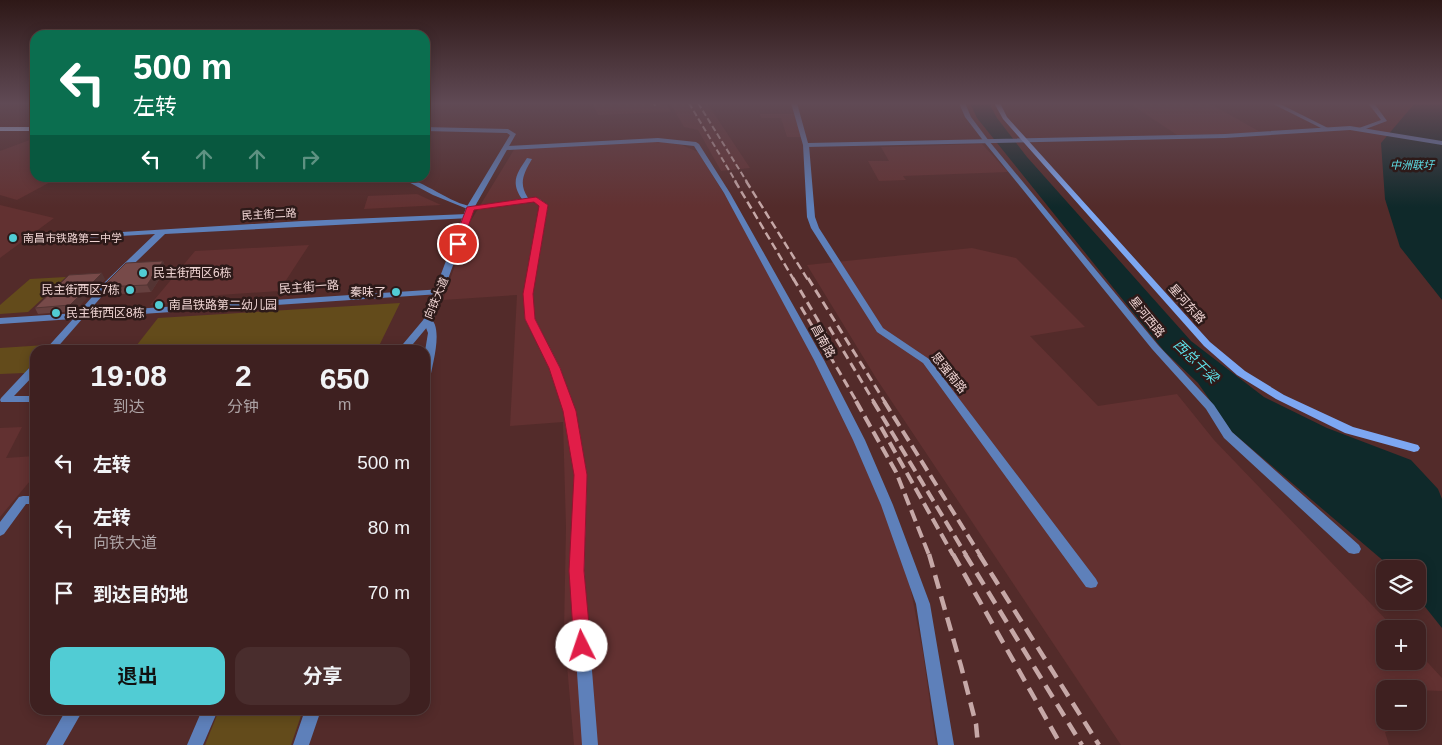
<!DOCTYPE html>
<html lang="zh">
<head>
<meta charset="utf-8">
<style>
	:root { --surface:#3e2020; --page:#492d2d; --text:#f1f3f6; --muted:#ada3a5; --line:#573e3e; --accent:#51ccd4 }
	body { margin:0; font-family:Helvetica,"Noto Sans SC",sans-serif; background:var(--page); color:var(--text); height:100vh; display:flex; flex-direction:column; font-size:19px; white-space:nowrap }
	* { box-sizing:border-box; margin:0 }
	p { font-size:16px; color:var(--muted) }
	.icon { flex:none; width:28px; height:28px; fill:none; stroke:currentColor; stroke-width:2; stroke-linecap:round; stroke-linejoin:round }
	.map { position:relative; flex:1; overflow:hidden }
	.details { position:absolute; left:30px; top:345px; width:400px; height:370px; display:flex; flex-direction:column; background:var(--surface); border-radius:15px; box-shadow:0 2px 12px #0003,0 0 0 1px var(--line) }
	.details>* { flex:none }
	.hud { position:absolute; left:30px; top:30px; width:400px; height:152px; border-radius:15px; box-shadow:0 2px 12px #0003,0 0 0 1px var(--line); background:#0b6e4f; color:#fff; overflow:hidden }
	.fabs { position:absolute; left:1376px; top:560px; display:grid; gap:10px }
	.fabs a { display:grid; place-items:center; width:50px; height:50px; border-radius:10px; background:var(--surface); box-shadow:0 2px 12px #0003,0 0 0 1px var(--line); font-size:25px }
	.pin { position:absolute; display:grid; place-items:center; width:42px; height:42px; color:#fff; margin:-21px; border:2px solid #fff; border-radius:50%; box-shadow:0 1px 5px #0007 }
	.me { position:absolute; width:55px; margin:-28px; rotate:356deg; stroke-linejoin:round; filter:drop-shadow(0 0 4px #0008) }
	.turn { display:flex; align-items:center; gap:18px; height:105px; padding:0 20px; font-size:22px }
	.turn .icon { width:65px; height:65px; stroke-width:2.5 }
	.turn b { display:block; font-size:35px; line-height:42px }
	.lanes { display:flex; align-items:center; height:48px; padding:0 20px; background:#0003; justify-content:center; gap:25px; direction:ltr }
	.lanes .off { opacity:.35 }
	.eta { display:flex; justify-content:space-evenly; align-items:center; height:85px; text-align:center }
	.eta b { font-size:30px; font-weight:700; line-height:35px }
	.button { display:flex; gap:10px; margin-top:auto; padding:10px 20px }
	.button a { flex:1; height:58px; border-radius:15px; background:var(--accent); color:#111; font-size:20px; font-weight:700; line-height:58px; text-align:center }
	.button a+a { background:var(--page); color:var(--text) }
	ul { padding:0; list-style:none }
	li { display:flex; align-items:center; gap:15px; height:65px; padding:0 20px }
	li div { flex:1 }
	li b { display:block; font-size:19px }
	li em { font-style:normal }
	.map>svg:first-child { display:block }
	.built { fill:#623131 }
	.green { fill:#634b1b }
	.water { fill:#0f292a }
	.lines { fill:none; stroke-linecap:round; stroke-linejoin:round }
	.minor { fill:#5e80ba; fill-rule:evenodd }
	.tertiary { fill:#5e80ba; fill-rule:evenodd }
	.secondary { fill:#7da7f2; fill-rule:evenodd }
	.primary { fill:#abc7f7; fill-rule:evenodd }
	.rail-far4 { stroke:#c6a8a7; stroke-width:2; stroke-dasharray:6 3; stroke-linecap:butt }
	.rail-far3 { stroke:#c6a8a7; stroke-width:2.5; stroke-dasharray:8 4; stroke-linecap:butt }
	.rail-far2 { stroke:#c6a8a7; stroke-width:3; stroke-dasharray:9 5; stroke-linecap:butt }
	.rail-far1 { stroke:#c6a8a7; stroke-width:4; stroke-dasharray:12 5.5; stroke-linecap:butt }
	.rail { stroke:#c6a8a7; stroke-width:4.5; stroke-dasharray:14 8; stroke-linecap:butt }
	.wall { fill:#66403f }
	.shaded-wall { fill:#533433 }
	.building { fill:#774a49; stroke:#533433 }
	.route { fill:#e11d48; stroke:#92132f }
	.poi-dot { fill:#51ccd4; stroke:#2d1a19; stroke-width:2 }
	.labels { text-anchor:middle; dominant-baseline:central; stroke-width:5; stroke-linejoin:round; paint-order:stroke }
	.far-water-label { font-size:11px; font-style:italic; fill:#5edfe7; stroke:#2d1a19 }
	.far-street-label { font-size:11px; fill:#efd4d3; stroke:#2d1a19 }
	.far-poi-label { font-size:11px; fill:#efd4d3; stroke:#2d1a19; text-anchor:start }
	.poi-label { font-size:12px; fill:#efd4d3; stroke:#2d1a19; text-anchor:start }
	.street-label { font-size:12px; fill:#efd4d3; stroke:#2d1a19 }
	.water-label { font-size:14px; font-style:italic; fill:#5edfe7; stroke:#2d1a19 }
</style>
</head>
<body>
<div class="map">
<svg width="1442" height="745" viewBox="0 0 1442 745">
	<rect width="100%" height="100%" fill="#532b2a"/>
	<!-- built -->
	<path class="built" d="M592 103H666L671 112 598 115Z
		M670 103H707L750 168 721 171 698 130 684 127Z
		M1129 103H1209L1262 133 1177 135Z
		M760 114H794L802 137H787L781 118H761Z
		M35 138V178L56 179 17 200 0 195V151Z
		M657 141 682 145 698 152 733 208 824 370 905 560 923 653 936 745H574L564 631 566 527 563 422 510 426 517 295 443 300 470 222 515 148Z
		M982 144 1008 172 903 176 906 180 879 181 868 161H889L881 147Z
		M417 194 441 205 364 209 368 196Z
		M0 205 54 218 0 258Z
		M309 245 279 291 175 298 173 303 150 305 195 251Z
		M972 248 1016 258 1085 327 1030 336 1098 406 1177 394 1214 440 1395 629H1385V661H1418V652L1442 678V691L1385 689V721H1403L1405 727 1385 732 1389 745H1121L876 378 807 265Z
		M22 427 6 458 35 456V475L0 517V428Z"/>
	<!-- green -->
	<path class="green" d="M66 277 28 312 0 314V305L30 279Z
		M400 303 377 350H133L158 318Z
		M46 345 42 350H35V359L25 373 0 374V348Z
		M219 710H303L291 745H205Z"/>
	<!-- water -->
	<path class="water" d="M970 103H989L997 118 1027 157 1191 341 1264 397 1327 428 1411 460 1438 489 1442 499V628L1418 598V569H1393L1232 432 1198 383 1164 351 977 118Z
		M1415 103H1442V300L1400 247 1385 199 1381 143Z"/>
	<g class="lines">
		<!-- minor -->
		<path class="minor" d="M959 103H965L971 117 989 141 1158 345 1214 405 1232 432 1359 545 1361 549 1359 553 1354 554 1349 553 1224 438 1206 409 1152 349 985 143 965 117Z
			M1271 103H1278L1330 129 1325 130Z
			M1368 103H1374L1387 121 1363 130H1359V128L1381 120Z
			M658 138 696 142 699 144 730 193 824 360 865 440 893 505 930 604 954 745H938L916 604 881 505 853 440 814 360 724 193 694 146 658 142 506 150 503 148 506 146Z
			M806 143 809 145 815 217 819 228 883 328 929 359 1096 579 1098 583 1096 587 1091 588 1086 587 923 363 877 332 811 228 807 217 803 145Z
			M527 158 532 159C524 173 518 183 528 198H538L548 205 532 294 535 319 560 368 575 411 587 475 584 571 598 745H582L570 571 575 475 565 411 550 368 525 319 524 294 540 206 535 201 470 210 433 195 401 178C418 176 452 205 472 206 485 206 507 201 522 199 510 182 517 173 527 158Z
			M467 214H470V218L165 234 111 286 88 312 443 289 444 291 443 293 440 294 83 318 55 350H45L73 319 0 324V318L78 313 105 282 155 234 70 239 69 237 73 235 302 221Z
			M428 317C445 324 432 365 430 379L425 382V351L428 333 423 320Z
			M35 365V374L14 396H35V402H1L0 400 1 398 31 366Z
			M23 496H35V504H26L4 534 0 536V522L19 497Z
			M202 710H218L203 745H187Z
			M305 710H321L309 745H293Z"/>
		<!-- tertiary -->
		<path class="tertiary" d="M791 103H797L808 143 1225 134 1350 126 1442 141V145L1350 130 1225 138 806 147 803 145Z
			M425 127 508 129 516 134 474 208 433 320 408 350H398L424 319 466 208 510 135 507 133 425 131Z
			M66 710H83L63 745H46Z"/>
		<!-- secondary -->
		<path class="secondary" d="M994 103H1000L1007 117 1210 342 1245 371 1284 395 1353 427 1418 445 1420 448 1418 451 1414 452 1345 433 1276 399 1237 375 1204 346 1003 119Z"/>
		<!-- primary -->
		<path class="primary" d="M0 127H35V131H0Z"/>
		<!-- rail-far4 -->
		<path class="rail-far4" d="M654 103 655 106
			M689 103 736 182
			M698 103 747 182"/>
		<!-- rail-far3 -->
		<path class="rail-far3" d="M735 181 794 280
			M746 181 808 280"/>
		<!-- rail-far2 -->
		<path class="rail-far2" d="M793 278 829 339
			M808 278 885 402
			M801 307 857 402
			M829 327 874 402"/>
		<!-- rail-far1 -->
		<path class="rail-far1" d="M856 401 896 472 929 555
			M873 401 966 555
			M884 401 980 555
			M881 427 953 555"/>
		<!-- rail -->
		<path class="rail" d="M929 554 961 666 976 724 978 745
			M953 554 1061 745
			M965 554 1082 745
			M979 554 1099 745"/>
	</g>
	<!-- wall -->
	<path class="wall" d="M163 261 166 269 151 292 106 295 102 287Z
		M105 279 74 311 38 314 35 308Z"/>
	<!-- shaded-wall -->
	<path class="shaded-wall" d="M163 261 166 269 151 292 147 285Z
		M102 273 105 279 74 311 70 305Z"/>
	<!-- building -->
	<path class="building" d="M163 261 147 285 102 287 126 263Z
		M102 273 70 305 35 308 69 275Z"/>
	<!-- sky -->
	<linearGradient id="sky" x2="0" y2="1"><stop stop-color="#2e1817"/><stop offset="0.5" stop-color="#604a55"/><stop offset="1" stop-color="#604a55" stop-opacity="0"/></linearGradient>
	<rect width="1442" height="207" fill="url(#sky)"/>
	<!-- route -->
	<path class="route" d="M536 197 548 205 533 294 535 319 560 368 576 411 587 475 584 571 591 646 588 651 582 653 577 651 574 646 569 571 574 475 563 411 549 368 525 319 523 294 539 206 534 202 474 210 462 244 458 246 453 244 467 207Z"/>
	<!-- markers -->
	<g class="poi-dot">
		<circle cx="13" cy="238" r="5"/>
		<circle cx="143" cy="273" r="5"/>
		<circle cx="130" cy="290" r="5"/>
		<circle cx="396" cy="292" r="5"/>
		<circle cx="159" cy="305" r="5"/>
		<circle cx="56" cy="313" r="5"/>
	</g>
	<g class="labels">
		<!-- far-water labels -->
		<g class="far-water-label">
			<text x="1412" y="165">中洲联圩</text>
		</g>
		<!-- far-street labels -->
		<g class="far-street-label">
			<text transform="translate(269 214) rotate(-3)">民主街二路</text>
			<text transform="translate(436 298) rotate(-67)">向铁大道</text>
		</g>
		<!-- far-poi labels -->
		<g class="far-poi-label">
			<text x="23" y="238">南昌市铁路第二中学</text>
		</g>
		<!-- poi labels -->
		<g class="poi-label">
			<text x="153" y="273">民主街西区6栋</text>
			<text x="120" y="290" text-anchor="end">民主街西区7栋</text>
			<text x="386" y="292" text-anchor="end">秦味了</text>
			<text x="169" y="305">南昌铁路第二幼儿园</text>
			<text x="66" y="313">民主街西区8栋</text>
		</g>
		<!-- street labels -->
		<g class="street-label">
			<text transform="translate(309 287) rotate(-4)">民主街一路</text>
			<text transform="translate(1187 304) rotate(48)">星河东路</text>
			<text transform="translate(1147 317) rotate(51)">星河西路</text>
			<text transform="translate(823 341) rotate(61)">昌南路</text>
			<text transform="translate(949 373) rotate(51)">思强南路</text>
		</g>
		<!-- water labels -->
		<g class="water-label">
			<text transform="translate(1196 361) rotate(44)">西总干梁</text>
		</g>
	</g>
</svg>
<div class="fabs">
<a><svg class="icon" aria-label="layers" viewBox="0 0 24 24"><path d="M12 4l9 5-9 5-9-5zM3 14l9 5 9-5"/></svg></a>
<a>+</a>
<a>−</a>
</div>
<div class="pin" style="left:458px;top:244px;background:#d93025"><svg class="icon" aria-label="arrive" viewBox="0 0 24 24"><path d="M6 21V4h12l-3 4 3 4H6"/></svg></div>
<svg class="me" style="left:582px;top:646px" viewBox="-20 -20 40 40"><circle r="19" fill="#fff"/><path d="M0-13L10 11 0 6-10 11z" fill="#e11d48"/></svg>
<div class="hud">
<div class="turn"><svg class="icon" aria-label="left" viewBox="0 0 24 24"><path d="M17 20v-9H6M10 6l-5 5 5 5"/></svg><div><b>500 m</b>左转</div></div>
<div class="lanes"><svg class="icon" aria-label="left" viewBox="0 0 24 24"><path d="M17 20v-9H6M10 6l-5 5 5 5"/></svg><svg class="icon off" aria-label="ahead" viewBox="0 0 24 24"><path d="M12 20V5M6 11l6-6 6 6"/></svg><svg class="icon off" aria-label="ahead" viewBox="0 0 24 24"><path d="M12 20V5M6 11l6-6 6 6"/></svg><svg class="icon off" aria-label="right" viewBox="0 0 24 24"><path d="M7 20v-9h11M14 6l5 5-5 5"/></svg></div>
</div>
<section class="details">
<div class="eta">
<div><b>19:08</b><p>到达</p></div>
<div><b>2</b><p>分钟</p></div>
<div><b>650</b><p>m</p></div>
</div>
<ul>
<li><svg class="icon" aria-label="left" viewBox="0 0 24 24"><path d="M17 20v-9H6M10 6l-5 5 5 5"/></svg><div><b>左转</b></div><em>500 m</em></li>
<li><svg class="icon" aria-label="left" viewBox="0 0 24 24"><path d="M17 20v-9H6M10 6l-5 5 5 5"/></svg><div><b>左转</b><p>向铁大道</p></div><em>80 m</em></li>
<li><svg class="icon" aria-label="arrive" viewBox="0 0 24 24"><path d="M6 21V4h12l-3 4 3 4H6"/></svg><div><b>到达目的地</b></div><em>70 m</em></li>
</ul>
<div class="button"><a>退出</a><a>分享</a></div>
</section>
</div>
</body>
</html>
